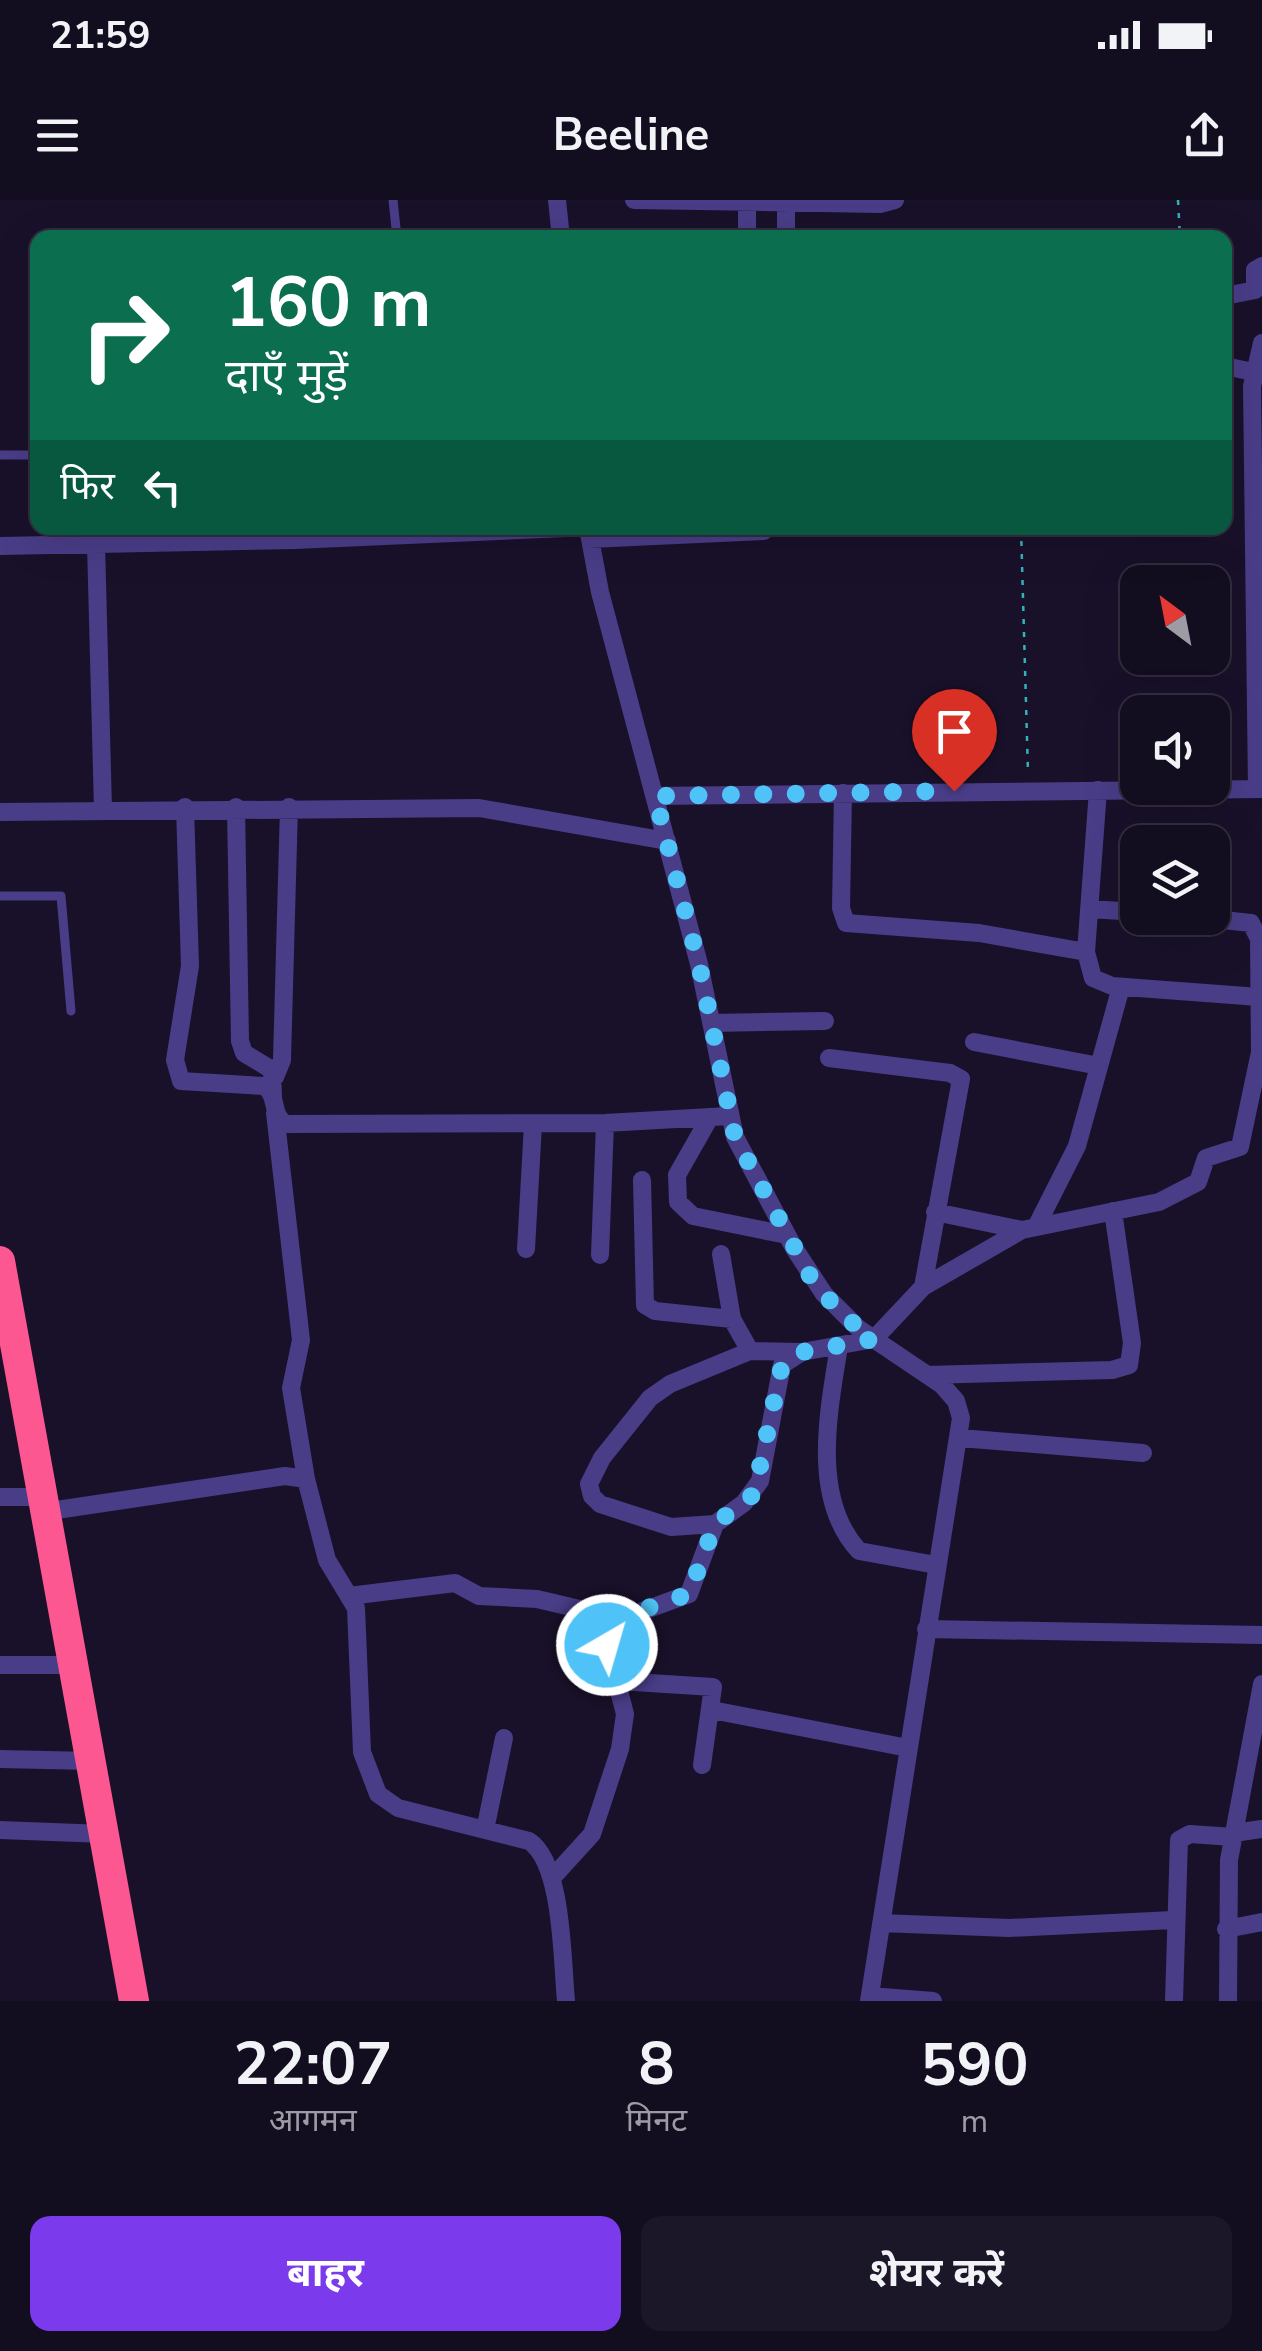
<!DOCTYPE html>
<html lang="hi">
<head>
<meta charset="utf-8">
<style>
	:root { --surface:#130d20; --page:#1c1629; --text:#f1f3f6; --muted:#9d9ca5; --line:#322d3e; --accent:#7c3aed }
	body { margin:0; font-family:"Nunito Sans","Noto Sans Devanagari",sans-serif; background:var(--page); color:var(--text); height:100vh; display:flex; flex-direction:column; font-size:38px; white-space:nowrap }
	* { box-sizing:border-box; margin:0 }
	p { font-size:32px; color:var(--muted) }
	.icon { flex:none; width:55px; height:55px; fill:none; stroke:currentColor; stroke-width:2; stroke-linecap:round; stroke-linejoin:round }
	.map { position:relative; height:1801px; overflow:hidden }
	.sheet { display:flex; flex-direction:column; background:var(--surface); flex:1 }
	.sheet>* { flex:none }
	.hud { position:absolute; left:30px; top:30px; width:1202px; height:305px; border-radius:20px; box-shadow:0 10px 40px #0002,0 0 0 2px var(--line); background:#0b6e4f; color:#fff; overflow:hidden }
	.needle { width:65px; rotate:328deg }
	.controls { position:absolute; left:1120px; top:365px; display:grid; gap:20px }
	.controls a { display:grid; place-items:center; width:110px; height:110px; border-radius:20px; background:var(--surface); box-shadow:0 10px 40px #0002,0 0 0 2px var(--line); font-size:50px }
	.pin { position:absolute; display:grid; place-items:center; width:85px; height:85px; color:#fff; margin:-102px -42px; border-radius:50% 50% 50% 0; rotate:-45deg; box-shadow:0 0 10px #0007 }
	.pin .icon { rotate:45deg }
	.me { position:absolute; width:110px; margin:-55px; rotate:38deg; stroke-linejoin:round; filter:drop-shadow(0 0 8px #0008) }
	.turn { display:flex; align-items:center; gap:35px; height:210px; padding:0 30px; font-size:45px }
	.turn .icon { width:130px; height:130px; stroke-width:2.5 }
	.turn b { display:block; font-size:70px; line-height:85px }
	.then { display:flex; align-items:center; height:95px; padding:0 30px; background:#0003; gap:20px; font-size:38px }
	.eta { display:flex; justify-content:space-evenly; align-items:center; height:170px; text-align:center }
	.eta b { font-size:60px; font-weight:700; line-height:70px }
	.action { display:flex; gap:20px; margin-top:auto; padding:20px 30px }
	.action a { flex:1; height:115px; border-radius:20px; background:var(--accent); color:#fff; font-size:40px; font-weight:700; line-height:115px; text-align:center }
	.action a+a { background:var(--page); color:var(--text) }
	.status { display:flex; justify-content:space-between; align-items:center; height:70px; padding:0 50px; background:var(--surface); direction:ltr }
	.status svg { height:28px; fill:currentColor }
	header { display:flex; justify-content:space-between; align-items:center; height:130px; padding:0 30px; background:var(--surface); font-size:45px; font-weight:700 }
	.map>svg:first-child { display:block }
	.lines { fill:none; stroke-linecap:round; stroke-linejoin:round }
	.path { stroke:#32b2bb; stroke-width:2.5; stroke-dasharray:5 8; stroke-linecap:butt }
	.lane { stroke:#493d88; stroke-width:9 }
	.street { stroke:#493d88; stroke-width:18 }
	.highway { stroke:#fd5791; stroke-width:30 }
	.route { stroke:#4fc3f7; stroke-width:18; stroke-dasharray:0 32.4 }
</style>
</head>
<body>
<div class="status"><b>21:59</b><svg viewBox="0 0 49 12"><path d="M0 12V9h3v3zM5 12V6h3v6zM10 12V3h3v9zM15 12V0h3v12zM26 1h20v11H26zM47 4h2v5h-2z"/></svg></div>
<header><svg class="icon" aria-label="menu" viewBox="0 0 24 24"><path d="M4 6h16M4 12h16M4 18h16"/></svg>Beeline<svg class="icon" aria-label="share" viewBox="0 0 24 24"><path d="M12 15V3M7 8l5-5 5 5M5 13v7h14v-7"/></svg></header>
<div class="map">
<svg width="1262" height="1801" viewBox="0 0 1262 1801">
	<rect width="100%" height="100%" fill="#19112a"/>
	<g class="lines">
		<!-- path -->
		<path class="path" d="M1178 0 1180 38
			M1021 328 1028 573"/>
		<!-- lane -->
		<path class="lane" d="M393 0 397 38
			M0 255H38
			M0 696H61L71 811"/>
		<!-- street -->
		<path class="street" d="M557 0 561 38
			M634 0 880 4 895 0
			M747 2V38
			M786 38V3
			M1225 96 1255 90V70L1262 66
			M1225 166 1253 172
			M588 328 600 392 699 764 735 937 794 1048 824 1094 859 1129 942 1185 956 1201 961 1218 869 1801
			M590 339 764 331
			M96 344 103 609
			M0 346 295 340 566 328
			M1257 589 1252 186 1262 143
			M1098 590 1086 752 1093 778 1112 786 1259 797
			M843 593 841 708 846 723 979 733 1086 752
			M655 596 1262 589
			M185 607 190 766 175 860 181 881 264 886C279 896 270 915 286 924L605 923 729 916
			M236 607 240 841 244 853 272 870 273 897
			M0 612 479 608 667 641
			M1089 709 1138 712
			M711 823 825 821
			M974 842 1099 866
			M829 858 950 873 961 879 923 1087
			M275 877 282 860 289 607
			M275 913 301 1140 291 1188 306 1279
			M710 917 677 975 678 1002 693 1016 787 1035
			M642 980 645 1105 655 1111 732 1119
			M935 1012 1022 1030
			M1037 1025 1077 946 1121 787
			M526 1049 533 924
			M721 1054 732 1119 750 1151
			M600 1055 605 923
			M839 1146C829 1210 810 1298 859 1351L936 1365
			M927 1175 1112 1170 1129 1165 1132 1143 1113 1011
			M960 1238 1143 1253
			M0 1297H40
			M43 1312 285 1276 306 1279 327 1360 356 1408 362 1552 378 1594 398 1608 529 1641C563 1663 562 1761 566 1801
			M715 1324 671 1327 600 1304 592 1296 589 1284 602 1258 650 1198 670 1184 750 1151 800 1152
			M349 1396 455 1383 479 1396 537 1399 618 1418
			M926 1429 1262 1435
			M0 1465H73
			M618 1481 713 1487 702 1565
			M712 1510 908 1548
			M0 1559 92 1561
			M0 1630 104 1634
			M485 1630 504 1538
			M1234 1633 1262 1629
			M552 1678 592 1634 620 1549 625 1514 607 1445 610 1423 689 1394 715 1324 744 1303 760 1281 782 1165 802 1152 874 1139 923 1087 1022 1030 1159 1002 1198 982 1206 958 1240 947 1260 852 1259 739 1251 723 1204 718
			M881 1723 1009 1728 1173 1720
			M1226 1729 1262 1722
			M870 1796 933 1801
			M1174 1801 1179 1640 1190 1634 1233 1637
			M1228 1801 1229 1660 1262 1484"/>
		<!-- highway -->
		<path class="highway" d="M0 1061 134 1801"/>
	</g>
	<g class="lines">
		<!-- route -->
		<path class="route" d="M607 1445 606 1432 618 1418 689 1394 715 1324 754 1294 782 1165 802 1152 874 1139 840 1113 810 1076 735 937 699 764 655 596 954 591"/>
	</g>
</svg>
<div class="controls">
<a><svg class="needle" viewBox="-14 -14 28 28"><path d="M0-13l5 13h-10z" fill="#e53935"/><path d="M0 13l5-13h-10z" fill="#9d9ca5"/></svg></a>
<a><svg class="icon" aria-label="sound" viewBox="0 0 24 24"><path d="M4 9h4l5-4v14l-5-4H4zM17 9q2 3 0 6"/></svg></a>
<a><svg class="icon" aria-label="layers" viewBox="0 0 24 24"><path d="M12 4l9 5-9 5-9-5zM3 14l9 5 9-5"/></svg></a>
</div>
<div class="pin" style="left:954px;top:591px;background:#d93025"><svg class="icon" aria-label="arrive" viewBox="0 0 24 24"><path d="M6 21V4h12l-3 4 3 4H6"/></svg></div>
<svg class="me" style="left:607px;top:1445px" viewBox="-20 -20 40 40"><circle r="17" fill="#4fc3f7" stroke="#fff" stroke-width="3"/><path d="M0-11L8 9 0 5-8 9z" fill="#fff"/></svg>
<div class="hud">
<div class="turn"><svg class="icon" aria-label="right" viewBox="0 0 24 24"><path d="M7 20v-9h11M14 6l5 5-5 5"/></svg><div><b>160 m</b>दाएँ मुड़ें</div></div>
<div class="then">फिर<svg class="icon" aria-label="left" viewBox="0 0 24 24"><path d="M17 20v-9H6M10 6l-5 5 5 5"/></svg></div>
</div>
</div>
<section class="sheet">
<div class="eta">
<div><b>22:07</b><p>आगमन</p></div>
<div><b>8</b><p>मिनट</p></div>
<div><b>590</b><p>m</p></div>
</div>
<div class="action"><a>बाहर</a><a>शेयर करें</a></div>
</section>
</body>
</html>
